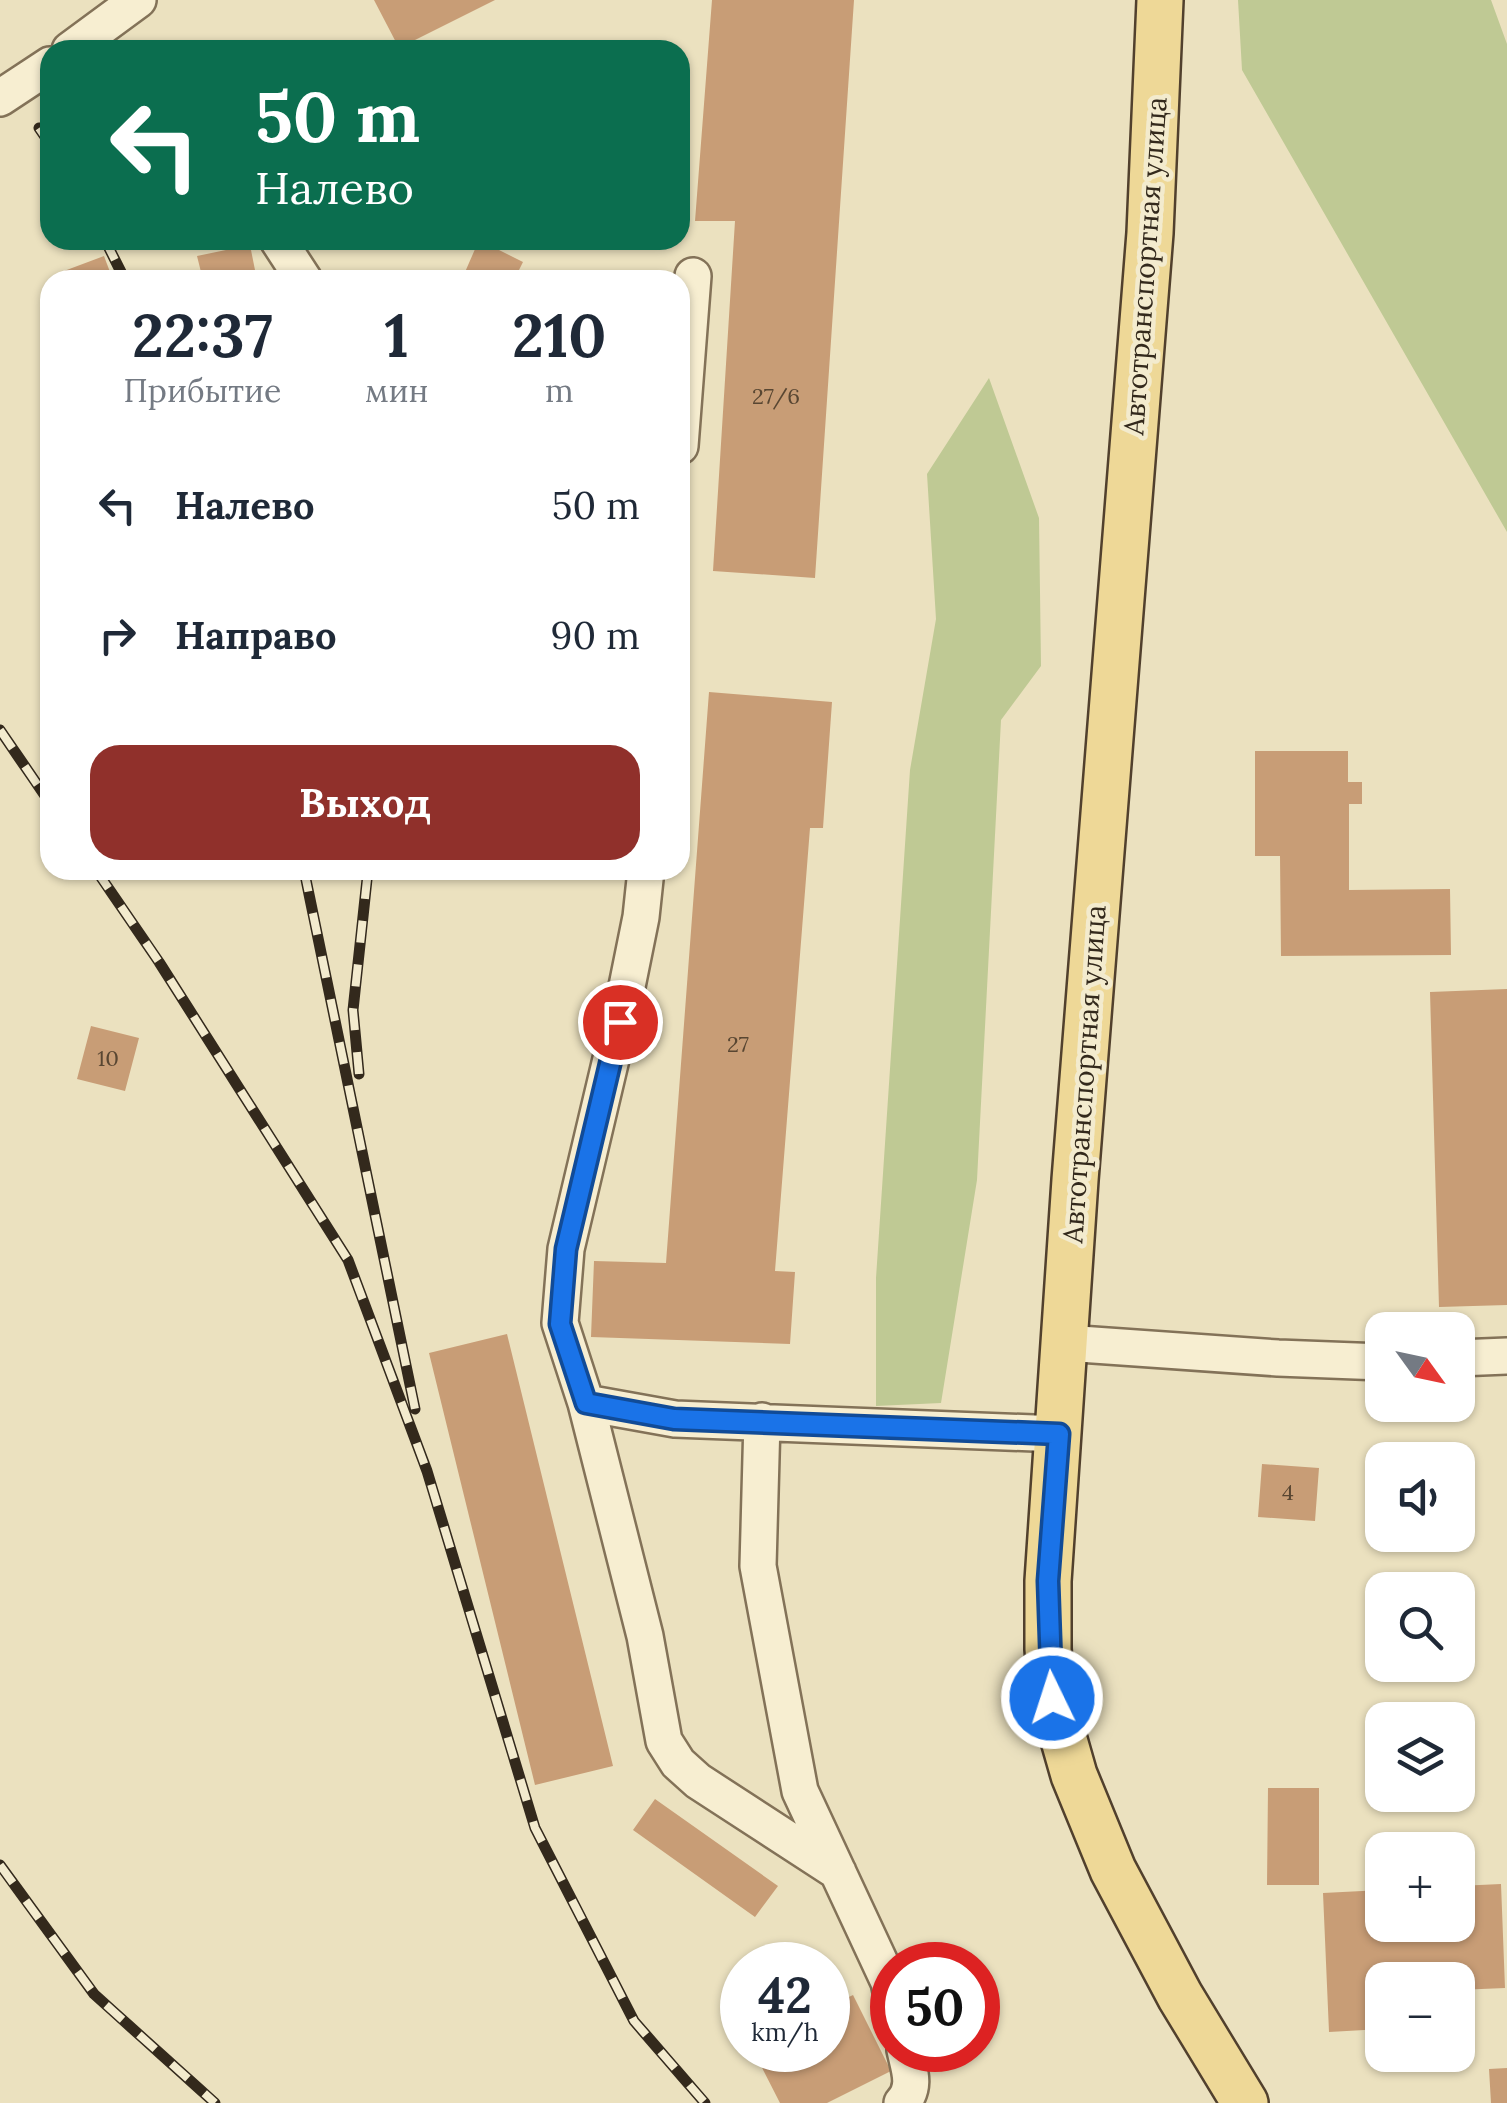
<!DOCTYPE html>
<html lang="ru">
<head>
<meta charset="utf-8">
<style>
	:root { --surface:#fff; --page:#f2f2f3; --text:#1f2937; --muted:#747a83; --accent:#90302b }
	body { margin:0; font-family:Lora,serif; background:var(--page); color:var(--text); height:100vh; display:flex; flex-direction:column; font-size:38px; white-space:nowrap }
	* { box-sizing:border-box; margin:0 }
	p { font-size:32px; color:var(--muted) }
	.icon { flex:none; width:55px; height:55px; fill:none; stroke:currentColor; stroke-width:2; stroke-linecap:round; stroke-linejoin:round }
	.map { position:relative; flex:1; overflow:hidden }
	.details { position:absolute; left:40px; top:270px; width:650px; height:610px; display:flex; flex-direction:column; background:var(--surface); border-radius:30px; box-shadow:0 2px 8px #0004 }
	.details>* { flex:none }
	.guide { position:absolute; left:40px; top:40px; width:650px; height:210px; border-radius:30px; box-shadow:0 2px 8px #0004; background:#0b6e4f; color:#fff; overflow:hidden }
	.needle { width:65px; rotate:123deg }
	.buttons { position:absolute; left:1365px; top:1312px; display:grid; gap:20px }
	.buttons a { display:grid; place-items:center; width:110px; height:110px; border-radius:20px; background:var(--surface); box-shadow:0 2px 8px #0004; font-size:50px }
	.speed { position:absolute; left:720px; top:1942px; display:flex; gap:20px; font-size:50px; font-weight:700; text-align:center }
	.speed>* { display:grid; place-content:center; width:130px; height:130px; border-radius:50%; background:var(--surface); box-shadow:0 2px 8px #0004; line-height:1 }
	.speed small { font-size:25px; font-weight:400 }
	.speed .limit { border:15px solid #d22; background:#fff; color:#111 }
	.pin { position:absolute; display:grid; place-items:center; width:85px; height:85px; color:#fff; margin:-42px; border:5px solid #fff; border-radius:50%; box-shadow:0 2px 10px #0007 }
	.me { position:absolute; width:110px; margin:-55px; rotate:356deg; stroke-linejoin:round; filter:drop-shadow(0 0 8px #0008) }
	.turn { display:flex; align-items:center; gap:35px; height:210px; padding:0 50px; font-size:45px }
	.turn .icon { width:130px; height:130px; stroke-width:2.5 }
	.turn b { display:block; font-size:70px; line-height:85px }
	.eta { display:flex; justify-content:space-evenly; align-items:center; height:170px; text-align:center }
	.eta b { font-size:60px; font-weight:700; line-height:70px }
	.primary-button { display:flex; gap:20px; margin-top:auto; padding:20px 50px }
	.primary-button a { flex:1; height:115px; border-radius:30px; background:var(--accent); color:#fff; font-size:40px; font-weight:700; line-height:115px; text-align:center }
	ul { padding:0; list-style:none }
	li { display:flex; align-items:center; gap:30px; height:130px; padding:0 50px }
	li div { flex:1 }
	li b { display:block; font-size:38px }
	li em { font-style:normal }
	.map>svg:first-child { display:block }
	.green { fill:#bfc994 }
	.building { fill:#c89d76 }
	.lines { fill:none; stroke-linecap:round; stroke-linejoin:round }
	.minor-casing { stroke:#837258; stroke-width:40 }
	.major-casing { stroke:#51402d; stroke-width:50 }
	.minor { stroke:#f7eed1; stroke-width:35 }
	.major { stroke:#eed897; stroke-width:45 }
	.rail-casing { stroke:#33291c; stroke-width:11 }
	.rail { stroke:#f3ebce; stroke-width:8; stroke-dasharray:22; stroke-linecap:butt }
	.route-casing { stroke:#114b97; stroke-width:25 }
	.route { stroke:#1a73e8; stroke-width:18 }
	.labels { text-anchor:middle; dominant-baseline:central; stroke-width:9; stroke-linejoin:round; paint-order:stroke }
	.number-label { font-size:22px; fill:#584632 }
	.street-label { font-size:28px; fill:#33291c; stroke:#f3ebce }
</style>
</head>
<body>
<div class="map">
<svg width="1507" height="2103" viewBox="0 0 1507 2103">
	<rect width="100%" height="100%" fill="#ebe1bf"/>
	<!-- green -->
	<path class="green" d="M1238 0H1491L1507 44V532L1242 70Z
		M989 378 1039 518 1041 666 1001 720 977 1180 941 1403 876 1406V1278L910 770 936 619 927 474Z"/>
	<!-- building -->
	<path class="building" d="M374 0H495L399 48Z
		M712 0H854L815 578 713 571 735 221H695Z
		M479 240 523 262 514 280 462 279Z
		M250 245 257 280H203L197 256Z
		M104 256 113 280H68L64 271Z
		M709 692 832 702 823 828H810L775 1271 795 1272 790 1344 591 1337 594 1261 666 1263Z
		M1255 751H1348V782H1362V804H1349V890L1450 889 1451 955 1281 956 1280 856H1255Z
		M1507 989V1305L1439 1307 1430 992Z
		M91 1026 139 1038 125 1091 77 1079Z
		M507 1334 613 1766 535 1785 429 1353Z
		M1262 1464 1319 1468 1315 1521 1258 1517Z
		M1268 1788H1319V1885H1267Z
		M655 1799 778 1886 755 1917 633 1830Z
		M1501 1884 1505 1988 1458 1990V1980H1382V2029L1329 2032 1323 1893 1382 1890V1925H1458V1886Z
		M853 1995 891 2071 827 2103H780L753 2050H828V2007Z
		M1507 2068V2103H1491L1489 2069Z"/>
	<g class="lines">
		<defs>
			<path id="minor" d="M70 50 138 0
				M0 98 50 65
				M278 240 304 280
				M680 446 693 276
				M646 870 641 917 620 1021 566 1249 560 1323 586 1403 645 1636 664 1741 678 1763 698 1781 838 1872
				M1065 1343 1278 1358 1382 1362
				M1458 1358 1507 1356
				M586 1403 675 1419 1059 1434
				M762 1421 758 1566 800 1791 889 1982 892 1996
				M902 2103C917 2087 909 2069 905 2050"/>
			<path id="major" d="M1160 0 1150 233 1075 1180 1048 1581V1649L1052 1698 1074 1775 1113 1870 1180 1996 1245 2103"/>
		</defs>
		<!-- minor casing -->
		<use href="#minor" class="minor-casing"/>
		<!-- major casing -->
		<use href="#major" class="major-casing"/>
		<!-- minor -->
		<use href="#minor" class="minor"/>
		<!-- major -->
		<use href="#major" class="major"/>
		<defs>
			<path id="rail" d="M39 128 50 144
				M105 240 125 280
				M0 730 50 803
				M96 870 159 962 348 1260 427 1471 535 1828 634 2021 705 2103
				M304 870 415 1409
				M359 1074 353 1010 368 870
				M0 1865 94 1994 215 2103"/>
		</defs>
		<!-- rail casing -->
		<use href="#rail" class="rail-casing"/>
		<!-- rail -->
		<use href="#rail" class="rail"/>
	</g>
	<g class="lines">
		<defs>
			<path id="route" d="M620 1022 566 1249 560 1324 586 1403 674 1419 1059 1434 1048 1581 1052 1698"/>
		</defs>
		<!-- route casing -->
		<use href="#route" class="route-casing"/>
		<!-- route -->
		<use href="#route" class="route"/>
	</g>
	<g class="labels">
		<!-- number labels -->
		<g class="number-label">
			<text x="776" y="396">27/6</text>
			<text x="738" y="1044">27</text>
			<text x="108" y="1058">10</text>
			<text x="1288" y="1492">4</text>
		</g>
		<!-- street labels -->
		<g class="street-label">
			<text transform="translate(1145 266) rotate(-86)">Автотранспортная улица</text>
			<text transform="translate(1084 1074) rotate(-86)">Автотранспортная улица</text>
		</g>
	</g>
</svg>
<div class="buttons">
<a><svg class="needle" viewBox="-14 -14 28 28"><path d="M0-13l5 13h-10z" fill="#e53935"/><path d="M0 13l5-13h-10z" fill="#747a83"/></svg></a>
<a><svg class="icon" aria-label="sound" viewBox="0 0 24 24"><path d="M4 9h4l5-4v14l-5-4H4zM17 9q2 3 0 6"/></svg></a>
<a><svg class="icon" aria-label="search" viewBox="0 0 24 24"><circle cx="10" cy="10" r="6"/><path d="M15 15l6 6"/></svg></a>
<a><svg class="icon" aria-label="layers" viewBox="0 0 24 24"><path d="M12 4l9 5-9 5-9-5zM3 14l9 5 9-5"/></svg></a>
<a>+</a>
<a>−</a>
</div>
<div class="speed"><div>42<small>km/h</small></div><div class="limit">50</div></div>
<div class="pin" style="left:620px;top:1022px;background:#d93025"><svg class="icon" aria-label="arrive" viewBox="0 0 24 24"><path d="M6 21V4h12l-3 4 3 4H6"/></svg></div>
<svg class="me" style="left:1052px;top:1698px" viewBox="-20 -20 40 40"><circle r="17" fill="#1a73e8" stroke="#fff" stroke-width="3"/><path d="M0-11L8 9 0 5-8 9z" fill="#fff"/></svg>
<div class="guide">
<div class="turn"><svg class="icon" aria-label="left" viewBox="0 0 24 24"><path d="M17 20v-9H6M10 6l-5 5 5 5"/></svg><div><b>50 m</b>Налево</div></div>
</div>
<section class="details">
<div class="eta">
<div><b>22:37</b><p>Прибытие</p></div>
<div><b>1</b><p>мин</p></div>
<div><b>210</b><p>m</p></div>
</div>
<ul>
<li><svg class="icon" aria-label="left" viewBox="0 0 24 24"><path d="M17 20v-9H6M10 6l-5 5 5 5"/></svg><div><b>Налево</b></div><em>50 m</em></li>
<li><svg class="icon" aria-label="right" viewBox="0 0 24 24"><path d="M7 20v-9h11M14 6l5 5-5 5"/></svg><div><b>Направо</b></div><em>90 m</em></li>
</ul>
<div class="primary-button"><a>Выход</a></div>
</section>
</div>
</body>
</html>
